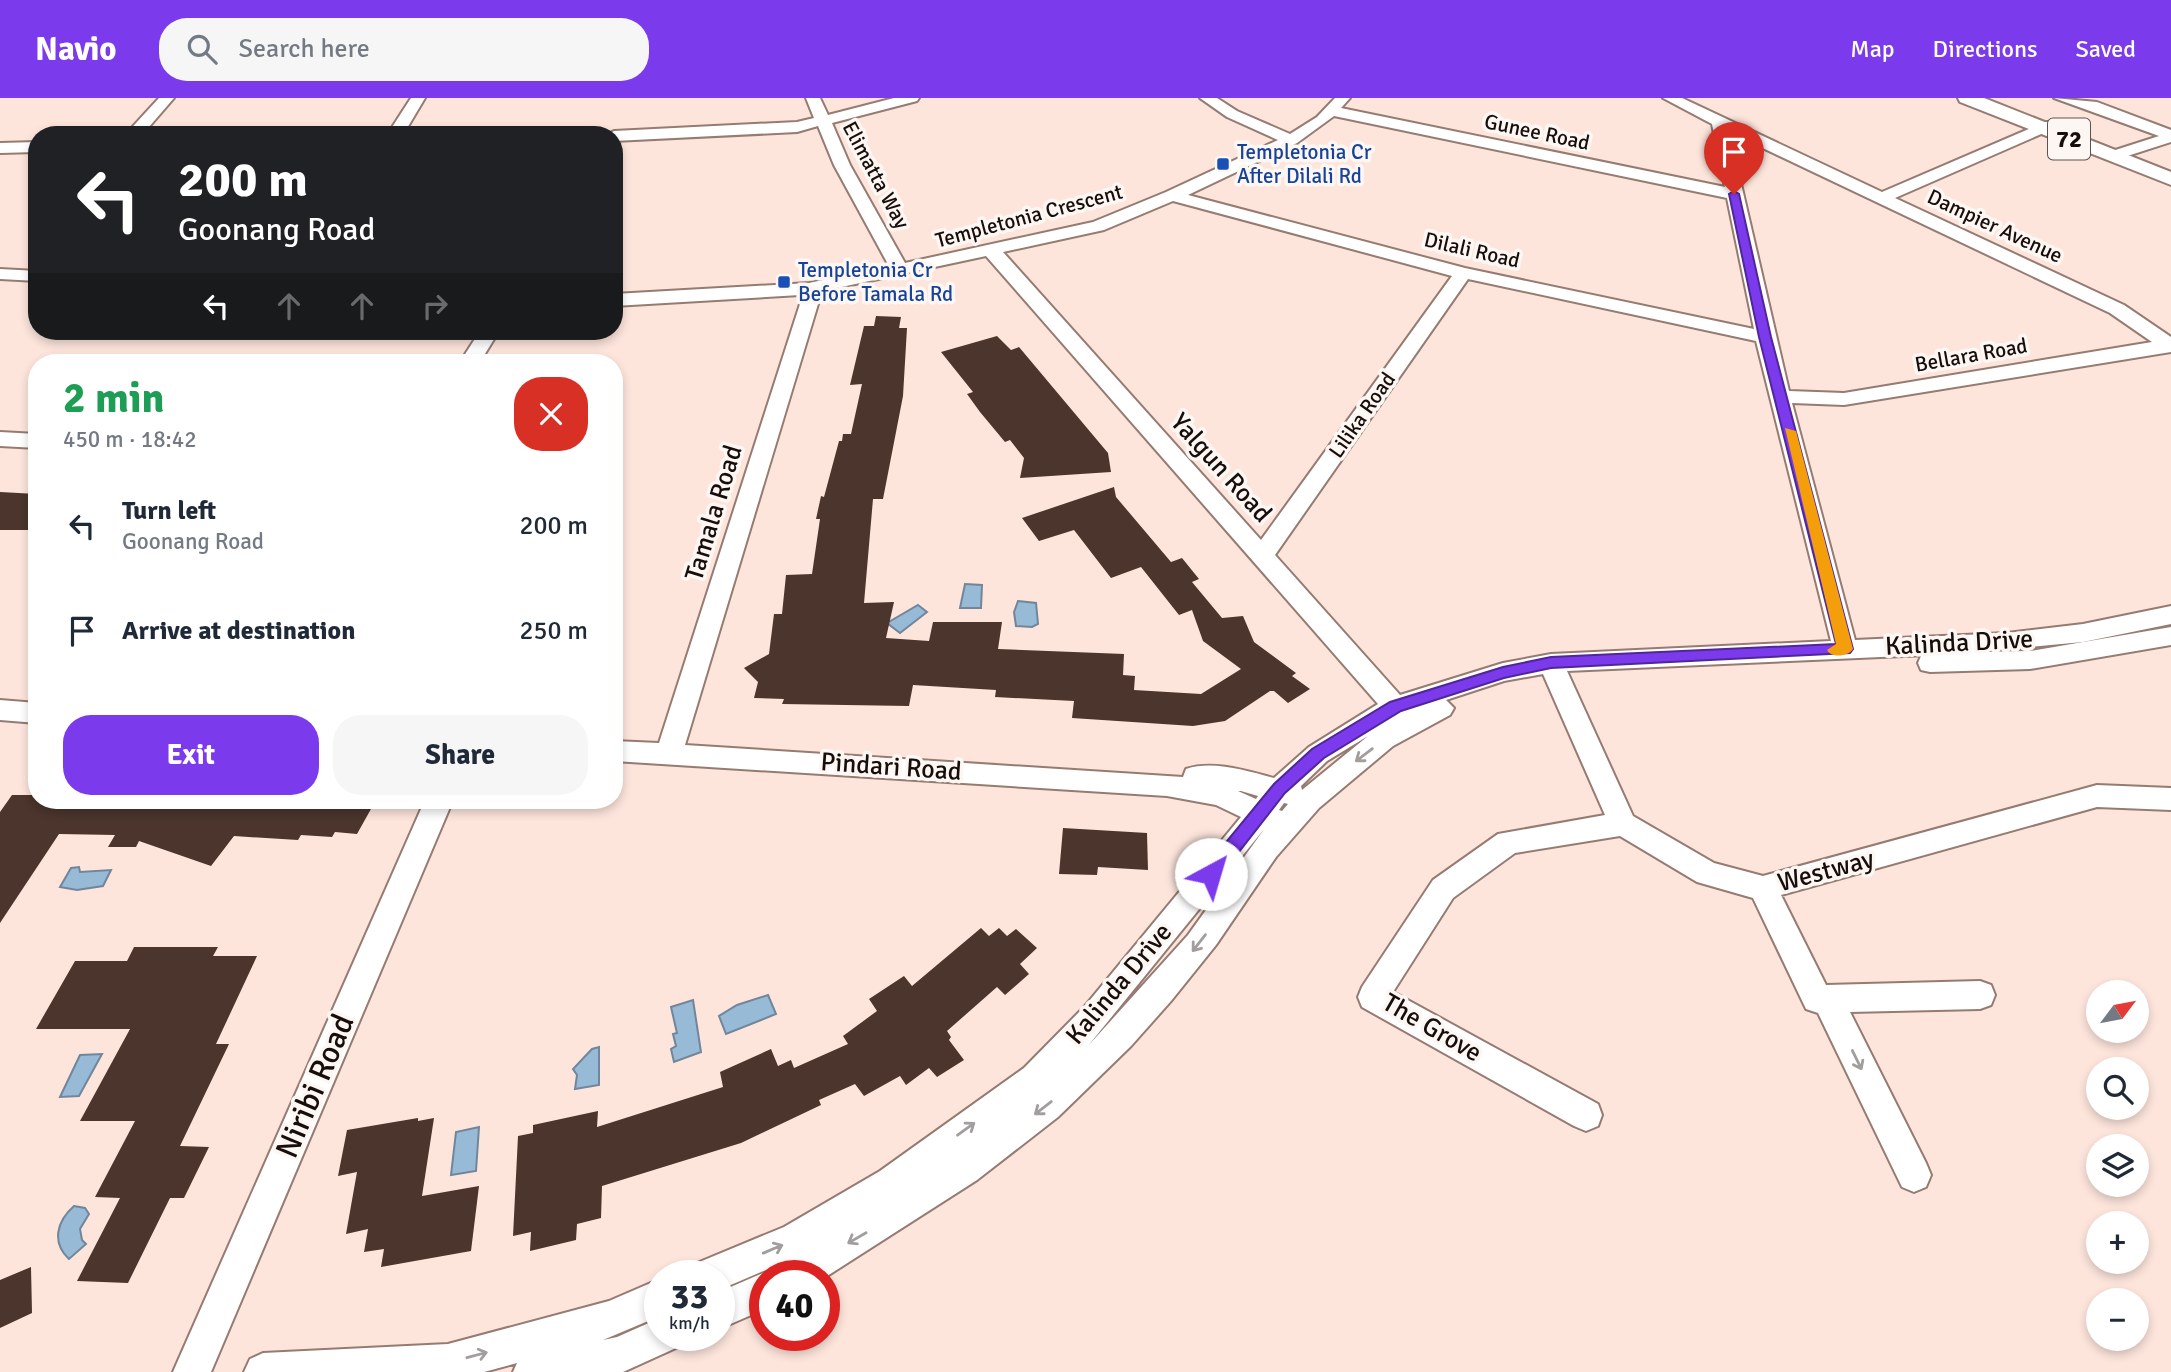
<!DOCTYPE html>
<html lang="en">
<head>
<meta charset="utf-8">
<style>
	:root { --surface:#fff; --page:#f6f6f7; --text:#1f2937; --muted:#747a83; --accent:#7c3aed }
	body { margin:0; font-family:Signika,sans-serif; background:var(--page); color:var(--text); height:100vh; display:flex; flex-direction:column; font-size:26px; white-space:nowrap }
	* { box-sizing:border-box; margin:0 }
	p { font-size:23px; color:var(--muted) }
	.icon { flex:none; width:38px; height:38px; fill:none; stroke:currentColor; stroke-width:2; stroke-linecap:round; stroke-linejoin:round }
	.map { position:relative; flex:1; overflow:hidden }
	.sheet { position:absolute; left:28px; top:256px; width:595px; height:455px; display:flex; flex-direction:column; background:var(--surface); border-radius:28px; box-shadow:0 4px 10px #0003 }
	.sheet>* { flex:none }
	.top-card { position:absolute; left:28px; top:28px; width:595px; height:214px; border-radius:28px; box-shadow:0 4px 10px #0003; background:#202124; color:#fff; overflow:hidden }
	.needle { width:46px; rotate:58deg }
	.fabs { position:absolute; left:2086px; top:882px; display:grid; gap:14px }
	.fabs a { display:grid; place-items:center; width:63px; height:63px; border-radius:50%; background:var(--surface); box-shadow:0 4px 10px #0003; font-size:35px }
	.speed { position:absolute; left:644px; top:1162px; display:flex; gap:14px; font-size:35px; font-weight:700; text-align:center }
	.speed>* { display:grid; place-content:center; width:91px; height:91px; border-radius:50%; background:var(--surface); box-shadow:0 4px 10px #0003; line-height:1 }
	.speed small { font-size:18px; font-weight:400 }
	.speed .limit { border:10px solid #d22; background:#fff; color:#111 }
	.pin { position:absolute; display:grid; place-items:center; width:60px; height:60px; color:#fff; margin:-72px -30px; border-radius:50% 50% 50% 0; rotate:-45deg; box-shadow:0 0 7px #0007 }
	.pin .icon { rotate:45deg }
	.me { position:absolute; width:77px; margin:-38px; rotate:39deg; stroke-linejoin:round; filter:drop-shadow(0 0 5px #0008) }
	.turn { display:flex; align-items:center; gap:24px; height:147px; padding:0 35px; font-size:32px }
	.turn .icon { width:91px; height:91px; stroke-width:2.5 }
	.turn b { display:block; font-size:49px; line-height:60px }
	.lanes { display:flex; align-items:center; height:66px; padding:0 35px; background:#0003; justify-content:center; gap:35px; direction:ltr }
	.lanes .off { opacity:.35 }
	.round { display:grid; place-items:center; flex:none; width:74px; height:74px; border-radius:28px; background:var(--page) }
	.head { display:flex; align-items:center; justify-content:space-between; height:119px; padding:0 35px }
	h1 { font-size:42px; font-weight:700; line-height:52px; color:#1e9e55 }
	.action { display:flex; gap:14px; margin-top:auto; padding:14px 35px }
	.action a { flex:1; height:80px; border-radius:28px; background:var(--accent); color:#fff; font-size:28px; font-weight:700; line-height:80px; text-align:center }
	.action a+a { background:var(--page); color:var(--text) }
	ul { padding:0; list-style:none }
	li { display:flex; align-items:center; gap:21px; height:105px; padding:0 35px }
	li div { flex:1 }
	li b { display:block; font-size:26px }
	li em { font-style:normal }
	header { display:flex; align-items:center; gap:42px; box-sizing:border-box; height:98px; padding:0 35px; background:var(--accent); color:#fff }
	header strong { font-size:33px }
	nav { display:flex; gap:38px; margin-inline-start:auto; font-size:24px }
	.search { width:490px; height:63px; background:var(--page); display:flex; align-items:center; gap:18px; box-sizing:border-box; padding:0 24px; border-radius:28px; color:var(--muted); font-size:26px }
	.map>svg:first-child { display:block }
	.water { fill:#97bad7; stroke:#71869a; stroke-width:2 }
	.building { fill:#4b352c }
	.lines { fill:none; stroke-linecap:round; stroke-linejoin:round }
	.minor-casing { stroke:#957b71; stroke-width:4 }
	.major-casing { stroke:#957b71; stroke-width:4 }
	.minor { fill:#fff; fill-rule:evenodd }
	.major { fill:#fff; fill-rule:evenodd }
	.oneway { stroke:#a29e9d }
	.route { fill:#7c3aed; stroke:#51269a; stroke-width:2 }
	.slow { fill:#f59e0b }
	.transit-dot { fill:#1a4fb4; stroke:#fdf7f4; stroke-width:2.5 }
	.labels { text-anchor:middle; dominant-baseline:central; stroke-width:7; stroke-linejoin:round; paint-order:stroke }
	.far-street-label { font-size:21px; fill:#170d0a; stroke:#fdf7f4 }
	.far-transit-label { font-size:21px; fill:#164399; stroke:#fdf7f4; text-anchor:start }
	.shield { fill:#fdf7f4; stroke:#5c5350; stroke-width:2 }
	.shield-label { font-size:24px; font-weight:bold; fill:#170d0a }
	.street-label { font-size:26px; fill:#170d0a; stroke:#fdf7f4 }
	.near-street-label { font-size:32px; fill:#170d0a; stroke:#fdf7f4 }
</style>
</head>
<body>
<header>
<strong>Navio</strong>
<div class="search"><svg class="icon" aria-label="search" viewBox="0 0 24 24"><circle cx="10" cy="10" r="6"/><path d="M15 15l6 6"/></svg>Search here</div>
<nav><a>Map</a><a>Directions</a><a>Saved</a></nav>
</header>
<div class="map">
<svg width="2171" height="1274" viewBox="0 0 2171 1274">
	<rect width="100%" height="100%" fill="#fde5dc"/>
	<!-- water -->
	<path class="water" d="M965 486 982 487 981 510H960Z
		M1018 503 1036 505 1038 526 1032 529 1016 528 1014 514Z
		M918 507 927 514 900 535 887 525Z
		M79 769 80 774 111 772 103 788 77 792 60 789 71 770Z
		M768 897 776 916 726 936 719 918 737 907Z
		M693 902 701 954 674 964 671 951 676 948 673 936 677 935 671 909Z
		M599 949V987L575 991 577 977 573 971 592 951Z
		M102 956 79 998 60 999 80 957Z
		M479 1029 476 1073 451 1077 456 1034Z
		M74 1108 85 1110 89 1116 80 1131 82 1142 86 1146 69 1161C51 1144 57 1123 74 1108Z"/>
	<!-- building -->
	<path class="building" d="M876 218 901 219 899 230H907L903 298 883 401H873L864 505 894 504 886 540 929 543 933 524H1002L998 551 1124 556 1123 577 1135 578 1134 592 1201 596 1241 571 1203 543 1192 512 1179 517 1141 469 1111 480 1074 432 1039 443 1022 420 1114 389 1116 399 1171 464 1182 460 1199 481 1192 484 1222 520 1243 518 1254 544 1296 575 1292 578 1310 591 1288 605 1274 593H1270L1225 623 1193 628 1072 620 1074 603 995 599 996 592 913 587 909 608 782 606 784 601 754 600 758 584 744 570 769 556 774 516H782L786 477 812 476 820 421H816L821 398 824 399 839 343H842L843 336H851L862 286 850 287 864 228H874Z
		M997 238 1011 252 1019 249 1108 355 1111 374 1020 380 1024 360 1010 342 1005 344 980 314 967 296 973 294 941 254Z
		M0 394 37 396V432H0Z
		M12 697H37V702H188L211 711 220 702H376L357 736 335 734 332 739 301 737 298 742 234 738 211 768 139 743 136 749H108L115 737 59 736 0 825V714Z
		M1063 730 1147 735 1148 772 1098 769 1097 777 1059 776Z
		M981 830 989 838 999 830 1007 838 1016 831 1037 850 1020 866 1029 876 1005 897 997 889 947 933 951 939 949 942 964 962 937 979 929 970 906 987 900 978 864 998 855 986 819 1002 821 1007 741 1045 602 1088 601 1120 577 1126 576 1142 530 1153 531 1134 513 1138 518 1038 533 1035V1027L598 1013 597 1029 723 989 720 974 771 951 778 968 791 962 794 970 848 946 843 938 877 913 869 901 904 878 912 888Z
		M134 849H218L213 858H257L216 946H229L180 1048 209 1049 184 1100H170L128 1185 77 1183 120 1100 95 1099 135 1023H80L130 931H36L75 863H127Z
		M418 1020V1023L434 1020 422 1098 479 1088 471 1153 381 1169 384 1151 364 1154 368 1131 346 1136 357 1074 338 1078 347 1032Z
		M31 1169 32 1215 0 1230V1182Z"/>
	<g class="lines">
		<defs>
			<path id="minor" d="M159 0H174L142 37H125Z
				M411 0H425L403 37H387Z
				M806 0H820L828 17 894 0H919L917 3 832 25 850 67 905 165 1093 124 1166 94 1278 42 1227 19 1200 0H1217L1237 13 1290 36 1317 19 1335 0H1350L1341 10 1725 89 1712 26 1663 0H1682L1882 94 2045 24H2055V30L1895 100 2124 207 2171 239V254L1844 307 1792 305 1855 542 2007 535 2083 526 2171 508V526L2083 544 1976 554 2030 553 2171 529V547L2030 571 1930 574 1921 572 1918 565 1921 558 1927 557 1567 573 1633 718 1714 765 1763 778 2097 687 2171 690V712L2097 709 1781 797 1826 887 1980 883 1991 887 1995 897 1991 907 1980 911 1850 914 1926 1065 1931 1077 1926 1089 1914 1094 1902 1089 1818 915 1806 911 1753 800 1697 784 1620 738 1515 755 1453 800 1393 894 1598 1006 1602 1017 1598 1028 1586 1033 1574 1028 1362 909 1358 899 1362 889 1433 782 1498 736 1605 717 1543 576 1504 583 1446 602 1454 610 1450 617 1393 648 1319 710 1276 759 1216 847 1171 903 1131 948 1058 1019 977 1082 824 1180 775 1178 780 1166 719 1192V1178H692L697 1165 784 1129 880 1073 1024 970 1085 908 1241 719 1216 707 1167 698 614 663V643L659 645 800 206V197L614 208V196L809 185 889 168 834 67 818 28 797 34 614 43V37H607L614 33 797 24 814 20ZM1334 18 1727 100 1754 231 1465 170 1188 97 1297 45ZM1729 34 2110 215 2152 244 1844 295 1789 293ZM1173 103 1452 178 1261 442 1003 154 1104 132ZM986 158 1378 606 1309 649 1274 680C1247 673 1213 662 1186 671L1183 679 685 647 818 206V194ZM1468 181 1756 243 1831 543 1551 556 1503 565 1400 597 1275 457ZM1368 638 1302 692 1301 688 1327 663ZM1238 693H1241L1258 698 1256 701ZM1284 705 1288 706 1282 713 1279 712ZM1265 730 1188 837 1088 948Z
				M2054 0 2097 4 2171 32V44L2118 61H2106V55L2159 38Z
				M37 44V54L0 55V45Z
				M0 171 37 173V183L0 181Z
				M480 233H499L480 264H460Z
				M0 334 37 336V350L0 348Z
				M0 602 37 605V625L0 622Z
				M425 702H453L211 1274H173Z
				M765 1174 774 1178H765V1211L719 1231V1194Z
				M660 1181V1218L603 1242 617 1239 660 1220V1237H681L676 1250 623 1274H513L517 1265 484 1274H244L250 1261 263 1255 448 1246 609 1203Z"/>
			<path id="major" d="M1958 0H1984L2171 74V87L1960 4Z"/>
		</defs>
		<!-- minor casing -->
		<use href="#minor" class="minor-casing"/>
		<!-- major casing -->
		<use href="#major" class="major-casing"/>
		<!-- minor -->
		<use href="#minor" class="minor"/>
		<!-- major -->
		<use href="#major" class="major"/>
	</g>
	<!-- one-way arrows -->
	<defs><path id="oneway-shaft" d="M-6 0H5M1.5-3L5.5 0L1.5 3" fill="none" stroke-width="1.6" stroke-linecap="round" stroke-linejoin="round" transform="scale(1.75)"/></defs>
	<g class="oneway">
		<use href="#oneway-shaft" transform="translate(1364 657) rotate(143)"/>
		<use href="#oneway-shaft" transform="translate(1199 845) rotate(128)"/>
		<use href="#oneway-shaft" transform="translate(1857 962) rotate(64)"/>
		<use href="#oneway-shaft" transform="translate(1043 1010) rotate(142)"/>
		<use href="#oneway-shaft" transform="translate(966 1031) rotate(-36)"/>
		<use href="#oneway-shaft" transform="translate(857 1140) rotate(150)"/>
		<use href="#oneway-shaft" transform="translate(773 1151) rotate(-23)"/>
		<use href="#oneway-shaft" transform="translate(477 1257) rotate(-15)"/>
	</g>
	<!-- route -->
	<path class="route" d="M1734 93 1739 96 1771 239 1853 551 1850 555 1551 570 1504 580 1401 613 1324 660 1285 695 1217 782H1204L1202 776 1204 771 1274 686 1312 651 1390 604 1503 569 1551 559 1836 546 1759 239 1729 96Z"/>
	<!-- slow -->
	<path class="slow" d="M1785 330 1796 333 1853 551C1848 559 1831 560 1827 552L1836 546Z"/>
	<!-- markers -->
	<g class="transit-dot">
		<rect x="1216" y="59" width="14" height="14" rx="3.5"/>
		<rect x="777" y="177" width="14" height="14" rx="3.5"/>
	</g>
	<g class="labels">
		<!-- far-street labels -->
		<g class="far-street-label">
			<text transform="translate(1537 34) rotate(12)">Gunee Road</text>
			<text transform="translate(876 77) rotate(62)">Elimatta Way</text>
			<text transform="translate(1029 118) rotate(-15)">Templetonia Crescent</text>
			<text transform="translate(1995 128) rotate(25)">Dampier Avenue</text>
			<text transform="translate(1472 152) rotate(13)">Dilali Road</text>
			<text transform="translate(1971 257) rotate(-10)">Bellara Road</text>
			<text transform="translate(1362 317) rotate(-55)">Lilika Road</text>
		</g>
		<!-- far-transit labels -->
		<g class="far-transit-label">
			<text x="1237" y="54">Templetonia Cr<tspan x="1237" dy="24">After Dilali Rd</tspan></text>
			<text x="798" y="172">Templetonia Cr<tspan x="798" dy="24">Before Tamala Rd</tspan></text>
		</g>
		<!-- shield labels -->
		<rect class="shield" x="2048" y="20.5" width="42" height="41" rx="5"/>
		<g class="shield-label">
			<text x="2069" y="41">72</text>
		</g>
		<!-- street labels -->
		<g class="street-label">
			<text transform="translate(1221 370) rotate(48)">Yalgun Road</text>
			<text transform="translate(714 415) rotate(-73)">Tamala Road</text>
			<text transform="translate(1959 545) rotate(-3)">Kalinda Drive</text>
			<text transform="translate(891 669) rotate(4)">Pindari Road</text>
			<text transform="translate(1826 773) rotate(-15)">Westway</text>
			<text transform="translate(1119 886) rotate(-50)">Kalinda Drive</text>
			<text transform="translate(1432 930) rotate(30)">The Grove</text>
		</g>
		<!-- near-street labels -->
		<g class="near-street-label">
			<text transform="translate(315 988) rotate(-67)">Niribi Road</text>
		</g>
	</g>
</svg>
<div class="fabs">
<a><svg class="needle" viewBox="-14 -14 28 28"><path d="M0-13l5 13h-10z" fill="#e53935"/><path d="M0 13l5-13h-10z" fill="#747a83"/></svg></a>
<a><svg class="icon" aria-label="search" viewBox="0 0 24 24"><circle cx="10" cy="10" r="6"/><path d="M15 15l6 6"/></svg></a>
<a><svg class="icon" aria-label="layers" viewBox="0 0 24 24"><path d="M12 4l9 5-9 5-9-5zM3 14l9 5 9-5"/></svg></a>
<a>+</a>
<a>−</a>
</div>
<div class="speed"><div>33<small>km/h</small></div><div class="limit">40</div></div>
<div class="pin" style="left:1734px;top:96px;background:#d93025"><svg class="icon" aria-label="arrive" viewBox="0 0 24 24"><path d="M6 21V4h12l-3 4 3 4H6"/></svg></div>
<svg class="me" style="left:1211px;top:776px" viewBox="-20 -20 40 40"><circle r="19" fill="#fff"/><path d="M0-13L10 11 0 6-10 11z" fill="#7c3aed"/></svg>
<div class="top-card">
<div class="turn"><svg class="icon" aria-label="left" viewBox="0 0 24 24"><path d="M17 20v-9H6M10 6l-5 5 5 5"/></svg><div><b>200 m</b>Goonang Road</div></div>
<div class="lanes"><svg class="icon" aria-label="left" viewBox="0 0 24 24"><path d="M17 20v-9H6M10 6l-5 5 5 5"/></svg><svg class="icon off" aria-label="ahead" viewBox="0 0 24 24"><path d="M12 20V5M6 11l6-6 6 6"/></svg><svg class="icon off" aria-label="ahead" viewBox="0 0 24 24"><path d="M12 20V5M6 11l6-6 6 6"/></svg><svg class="icon off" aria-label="right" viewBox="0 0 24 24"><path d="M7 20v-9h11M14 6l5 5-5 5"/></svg></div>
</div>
<section class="sheet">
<div class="head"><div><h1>2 min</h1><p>450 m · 18:42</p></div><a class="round" style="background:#d93025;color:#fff"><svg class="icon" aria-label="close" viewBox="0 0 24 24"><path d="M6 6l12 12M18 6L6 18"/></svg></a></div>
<ul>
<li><svg class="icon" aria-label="left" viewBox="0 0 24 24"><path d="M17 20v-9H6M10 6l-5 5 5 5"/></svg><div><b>Turn left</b><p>Goonang Road</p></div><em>200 m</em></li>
<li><svg class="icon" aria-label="arrive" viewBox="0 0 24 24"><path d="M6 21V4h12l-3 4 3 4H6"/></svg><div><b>Arrive at destination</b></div><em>250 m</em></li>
</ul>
<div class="action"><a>Exit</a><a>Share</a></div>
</section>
</div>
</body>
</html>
